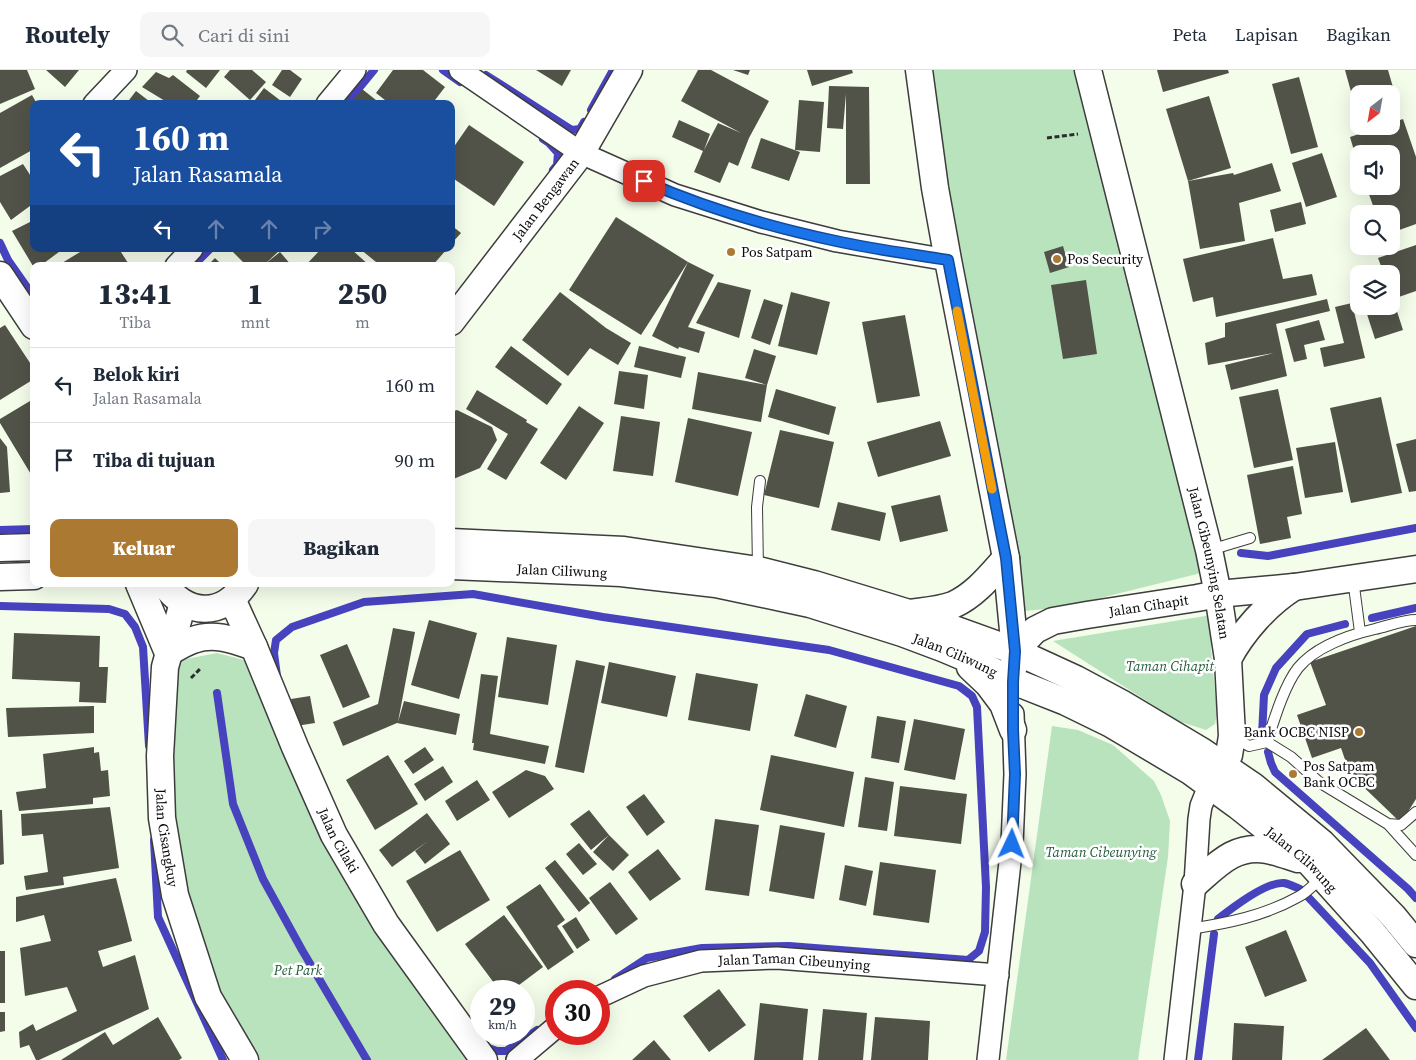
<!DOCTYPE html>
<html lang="id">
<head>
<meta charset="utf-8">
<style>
	:root { --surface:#fff; --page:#f6f6f7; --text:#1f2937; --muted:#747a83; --line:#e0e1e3; --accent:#ab7931 }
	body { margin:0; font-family:"Source Serif 4",serif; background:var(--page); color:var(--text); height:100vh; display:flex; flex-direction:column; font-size:19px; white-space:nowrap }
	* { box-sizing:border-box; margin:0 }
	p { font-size:16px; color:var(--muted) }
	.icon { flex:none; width:28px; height:28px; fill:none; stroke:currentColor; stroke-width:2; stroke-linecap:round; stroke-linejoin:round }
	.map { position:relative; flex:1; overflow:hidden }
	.details { position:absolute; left:30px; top:192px; width:425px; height:325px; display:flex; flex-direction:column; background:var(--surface); border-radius:10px; box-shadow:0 5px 20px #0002 }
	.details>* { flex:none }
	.banner { position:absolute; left:30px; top:30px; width:425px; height:152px; border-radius:10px; box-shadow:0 5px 20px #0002; background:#1a4fa0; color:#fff; overflow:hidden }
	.needle { width:32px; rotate:211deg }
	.controls { position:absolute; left:1350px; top:15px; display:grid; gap:10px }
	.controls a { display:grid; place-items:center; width:50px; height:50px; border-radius:10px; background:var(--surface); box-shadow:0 5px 20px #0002; font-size:25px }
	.speed { position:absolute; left:470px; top:910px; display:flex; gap:10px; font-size:25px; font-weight:700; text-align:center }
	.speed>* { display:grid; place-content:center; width:65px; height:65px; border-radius:50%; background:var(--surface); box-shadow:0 5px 20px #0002; line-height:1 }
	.speed small { font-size:12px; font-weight:400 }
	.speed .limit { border:8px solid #d22; background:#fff; color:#111 }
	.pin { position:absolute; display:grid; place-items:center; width:42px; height:42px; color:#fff; margin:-21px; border-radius:10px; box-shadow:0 2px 8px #0006 }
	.me { position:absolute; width:55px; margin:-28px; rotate:2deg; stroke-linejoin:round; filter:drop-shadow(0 0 4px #0008) }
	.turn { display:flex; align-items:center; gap:18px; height:105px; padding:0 20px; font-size:22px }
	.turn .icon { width:65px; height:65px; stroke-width:2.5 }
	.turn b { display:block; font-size:35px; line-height:42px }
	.lanes { display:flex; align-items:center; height:48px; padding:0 20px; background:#0003; justify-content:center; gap:25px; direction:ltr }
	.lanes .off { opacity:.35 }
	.eta { display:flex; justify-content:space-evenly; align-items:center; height:85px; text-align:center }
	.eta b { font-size:30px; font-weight:800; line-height:35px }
	.cta { display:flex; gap:10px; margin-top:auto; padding:10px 20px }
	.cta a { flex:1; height:58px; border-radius:10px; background:var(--accent); color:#fff; font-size:20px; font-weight:800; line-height:58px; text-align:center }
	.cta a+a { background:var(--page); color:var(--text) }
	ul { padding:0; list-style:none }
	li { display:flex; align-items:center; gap:15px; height:75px; padding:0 20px; border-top:1px solid var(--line) }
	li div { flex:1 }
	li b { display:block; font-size:19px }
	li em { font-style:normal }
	header { display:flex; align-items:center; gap:30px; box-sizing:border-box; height:70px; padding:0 25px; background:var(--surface); border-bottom:1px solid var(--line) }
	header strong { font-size:24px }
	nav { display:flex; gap:28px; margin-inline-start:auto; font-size:18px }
	.search { width:350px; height:45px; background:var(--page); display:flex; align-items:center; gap:12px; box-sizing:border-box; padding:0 18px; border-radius:10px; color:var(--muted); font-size:19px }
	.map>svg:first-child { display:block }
	.green { fill:#b8e3bd }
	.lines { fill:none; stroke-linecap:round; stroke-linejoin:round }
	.stream { stroke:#4742be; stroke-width:8 }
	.building { fill:#515248 }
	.service-casing { stroke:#3d3d3d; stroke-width:12 }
	.minor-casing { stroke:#3d3d3d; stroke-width:24 }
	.tertiary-casing { stroke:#3d3d3d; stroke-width:29 }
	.path { stroke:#2c2c2c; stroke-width:3; stroke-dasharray:5 2.5; stroke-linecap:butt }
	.service { stroke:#fff; stroke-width:10 }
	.minor { stroke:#fff; stroke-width:21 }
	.tertiary { stroke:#fff; stroke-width:26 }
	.route-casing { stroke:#114b97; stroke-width:12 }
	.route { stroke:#1a73e8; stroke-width:9 }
	.slow { stroke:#f59e0b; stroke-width:9 }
	.poi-dot { fill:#ab7931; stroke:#fff; stroke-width:2 }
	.labels { text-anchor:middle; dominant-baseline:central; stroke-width:5; stroke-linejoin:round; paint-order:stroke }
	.street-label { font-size:14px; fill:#0a0a0a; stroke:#fff }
	.poi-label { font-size:14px; fill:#0a0a0a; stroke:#fff; text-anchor:start }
	.park-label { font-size:14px; font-style:italic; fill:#225a3a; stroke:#fff }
</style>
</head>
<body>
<header>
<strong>Routely</strong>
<div class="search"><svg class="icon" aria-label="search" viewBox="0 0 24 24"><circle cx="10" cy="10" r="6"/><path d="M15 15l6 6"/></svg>Cari di sini</div>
<nav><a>Peta</a><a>Lapisan</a><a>Bagikan</a></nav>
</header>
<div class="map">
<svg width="1416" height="990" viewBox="0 0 1416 990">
	<rect width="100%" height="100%" fill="#f4fdea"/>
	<!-- green -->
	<path class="green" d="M929 0H1074L1205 502 1064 537 1025 541 1012 536 966 261Z
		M1211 545V578L1217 643 1215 654 1206 660 1178 651 1053 571Z
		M217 583 248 591 285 682 347 816 478 990H249L171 827 170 595 186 589Z
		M1052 656 1078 660 1113 675 1154 711 1161 725 1170 751 1168 787 1138 990H1006Z"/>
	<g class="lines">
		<!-- stream -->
		<path class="stream" d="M443 0 460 12
			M486 5 572 60 580 59 584 52
			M346 34 374 0
			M591 40 613 0
			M543 69 549 73 558 83 557 95 553 100
			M0 173 8 190 34 227
			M193 196 210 179
			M0 460 34 459
			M1241 483 1268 486 1416 458
			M0 536 109 539 125 544 135 557 143 577 149 676
			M1372 548 1416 538
			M277 606 274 583 276 570 292 557 364 532 473 524 603 547 829 580 959 616 972 626 977 637 986 817 985 862 979 881 968 890 789 876 702 878 647 888 615 909
			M217 623 233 734 263 809 302 880 367 990
			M1262 665 1264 625 1276 598 1307 564 1345 554
			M1268 682 1271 693 1275 702 1408 819 1416 828
			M154 770 158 847 223 990
			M1309 828 1370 893 1416 958
			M1218 849C1232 838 1267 811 1284 813 1289 814 1295 817 1300 819
			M483 976 497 981H506L537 960
			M1198 990 1214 864"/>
	</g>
	<!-- building -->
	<path class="building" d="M0 0H27L35 19 0 34Z
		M46 0H79L65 17Z
		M187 0H220L206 18 186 2Z
		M230 0H252L266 12 250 30 224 7Z
		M282 0H290L302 9 290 27 272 15Z
		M393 0H423L445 17 432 34H390L376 23Z
		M536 0H571L562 16Z
		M698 0H711L769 31 749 68 738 96 729 92 720 113 694 102 703 81 672 67 679 50 710 64 704 80 718 53 741 63 681 31Z
		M733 0H750L748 5Z
		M807 0H852L853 3 812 16Z
		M1157 0H1228L1229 3 1163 22Z
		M1345 0H1388L1399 38 1391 40V24H1359L1358 47Z
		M156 2 169 8 173 5 200 26 194 34H170L142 17Z
		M1299 7 1318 77 1291 84 1272 14Z
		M829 16 869 17 870 114H846V24L843 59 827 58Z
		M264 18 285 34H252Z
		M362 19 381 34H350Z
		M136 21 149 31 154 30 158 34H126Z
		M32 25 37 34H34V79L0 98V43Z
		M1209 26 1231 98 1188 111 1233 103 1234 105 1272 93 1281 121 1239 133 1245 171 1200 179 1188 111 1166 39Z
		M799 30 824 32 820 82 795 80Z
		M1403 49 1416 87V154L1391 163V144H1376L1366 116H1391V84H1359L1358 94 1350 67 1383 56H1391V53Z
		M469 55 524 92 494 136 451 107V81Z
		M761 68 800 82 789 111 751 98Z
		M1322 83 1337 127 1306 137 1292 93Z
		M23 94 34 111V133L11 150 0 132V106Z
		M1301 132 1306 154 1275 162 1270 140Z
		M616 147 688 192 641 265 569 220Z
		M34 150V179H63L40 196H33L12 161Z
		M451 155 461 163 451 174Z
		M1273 168 1283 209 1312 204 1317 225 1216 247 1213 227 1193 232 1183 189Z
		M1416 175V221L1393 229 1403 260 1375 269 1365 238 1370 236H1391V229H1393L1391 225V204H1384L1378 188Z
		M1063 176 1069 197 1050 203 1044 182Z
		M85 179H119L130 196H57Z
		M230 179H281L265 194 280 182 292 196H247Z
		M321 179H351L370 196H305Z
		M360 179H447L432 196H381Z
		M215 188 223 196H207Z
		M688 192 714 205 688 257 705 262 699 283 679 277 678 279 652 266Z
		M1086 210 1097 284 1063 289 1051 215Z
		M718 212 751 220 739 268 696 253Z
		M560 222 606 258 631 273 618 295 590 278 568 306 522 270Z
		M791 222 830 232 817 285 778 276Z
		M764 229 783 235 770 275 751 268Z
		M1327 229 1330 241 1276 254 1287 306 1231 320 1225 295 1274 283 1208 295 1205 273 1225 267V253Z
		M1352 233 1365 288 1324 297 1320 278 1344 273 1335 237Z
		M905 245 920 326 877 333 862 252Z
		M1319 250 1325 270 1304 275 1307 289 1294 292 1285 259Z
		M5 255 34 299V309L0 330V258Z
		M511 276 562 314 547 335 495 297Z
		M639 276 686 287 681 308 634 297Z
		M754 279 776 286 767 315 745 308Z
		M619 301 648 305 644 339 614 334Z
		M698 302 767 315 761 352 692 339Z
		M776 319 836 337 829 365 768 347Z
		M1278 319 1293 390 1254 398 1239 327Z
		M477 320 527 350 526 352 538 359 506 410 487 399 508 364 466 339Z
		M1381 327 1402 423 1351 433 1330 338Z
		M30 331 34 338V404L32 406 0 353V349Z
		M579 336 604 353 566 410 540 393Z
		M457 340 492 357 497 370 480 398 451 410V342Z
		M621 346 660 352 653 406 613 401Z
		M688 348 752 362 738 426 675 412Z
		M940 351 951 386 878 407 867 372Z
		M780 360 834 372 819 438 764 425Z
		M0 368 7 377 10 422 0 423Z
		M1416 369V421L1409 422 1396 374Z
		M1335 372 1343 422 1305 428 1296 378Z
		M1293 396 1302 444 1287 447 1291 468 1260 474 1247 405Z
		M940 425 948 461 900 472 891 436Z
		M838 432 886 443 880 471 831 460Z
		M429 550 477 563 459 629 411 615Z
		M1416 556V729L1401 753 1350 704 1341 678 1312 688 1297 645 1326 635 1310 592Z
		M393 558 415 562 398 652 404 631 460 644 456 665 397 653 343 676 333 652 378 634Z
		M14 563 100 566 99 597H108L106 633 79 632 80 612 12 609Z
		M507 567 557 575 548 635 498 627Z
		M347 574 370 627 343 638 320 585Z
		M576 590 605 596 584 703 555 697Z
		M609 592 676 606 667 647 601 633Z
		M696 603 758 614 750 661 688 650Z
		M481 604 498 606 490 664 549 676 545 694 473 680 474 673H472Z
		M806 624 847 636 836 678 794 666Z
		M310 626 315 653 296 656 291 629Z
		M94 636V663L8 667 6 638Z
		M877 646 906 651 899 693 871 688Z
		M914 649 965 659 955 710 904 700Z
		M94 677V683L99 682 101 701 108 700 110 726 93 728V734L19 741 16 722 46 718 43 684Z
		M425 677 434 690 413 704 404 691Z
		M388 685 418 734 375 760 346 710Z
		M771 685 854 702 844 757 760 740Z
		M443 696 453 712 425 731 414 714Z
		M526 700 545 706 554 719 509 748 492 722Z
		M865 707 894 712 887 761 858 757Z
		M477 710 490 730 457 751 445 731Z
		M900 716 967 724 961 774 894 766Z
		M644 724 665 752 647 766 626 737Z
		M110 737 119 798 63 807 64 815 26 820 24 806 48 802 43 764 22 766 21 744Z
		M0 740H2L4 794 0 795Z
		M589 740 609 765 591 780 570 754Z
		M427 743 450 774 425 794 415 781 428 771 392 797 379 780Z
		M715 749 759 755 749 826 705 820Z
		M780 755 825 763 814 829 769 821Z
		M609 765 629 785 613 801 593 782Z
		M579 773 597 794 583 805 566 784Z
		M658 779 681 809 650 831 628 802Z
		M460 780 490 830 437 862 406 811Z
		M555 790 590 833 579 842 545 798Z
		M880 792 936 800 929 853 873 845Z
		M845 795 873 801 866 836 839 830Z
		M116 808 132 871 98 881 103 897 135 885 149 939 39 990H36L29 975 20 978 19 962 33 954 36 961 77 941 67 917 25 926 20 878 51 871 44 845 16 852V827Z
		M610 812 638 849 616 865 589 828Z
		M540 814 565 850 557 856 574 882 548 900 506 837Z
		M504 845 543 897 511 921H500L465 874Z
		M576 847 590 870 577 879 562 856Z
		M1286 860 1307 911 1265 927 1245 877Z
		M0 881H5V933H0Z
		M719 919 746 955 709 982 683 946Z
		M760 933 808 939 803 990H754Z
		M823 939 867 943 863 990H818Z
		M0 942H5V961L0 962Z
		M158 947 182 988 179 990H61L105 962 113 975Z
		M875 947 930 951 928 990H871Z
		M1234 953 1284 956 1282 990H1232Z
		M1366 958 1390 990H1322Z
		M654 970 671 990H632Z"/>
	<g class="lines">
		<defs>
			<path id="service" d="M1210 480 1250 468
				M758 499 757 437 760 411
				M1353 509 1360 562
				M1233 667 1249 676 1267 672 1291 687 1319 712 1388 754 1401 755 1416 742
				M1267 672C1274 650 1284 616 1298 598 1315 577 1349 565 1375 559 1388 556 1403 550 1416 550
				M1388 754 1416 785
				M1190 859C1228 853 1264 846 1298 827 1307 823 1315 813 1322 807"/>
			<g id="minor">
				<path d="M460 0 581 83 675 125 761 152 837 171 948 190"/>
				<path d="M94 34 126 0"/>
				<path d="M327 34 355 0"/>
				<path d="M176 196 192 179"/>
				<path id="s1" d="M599 927 644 906 701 891 777 888 998 905"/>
				<path d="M517 990 556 957"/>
				<path d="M988 990 1012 774 1015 704 1013 644"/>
				<path d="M1175 990 1195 814 1199 749 1201 736 1209 716"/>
			</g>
			<g id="tertiary">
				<path d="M919 0 935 118 948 190 1006 488 1015 581 1014 596"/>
				<path id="s2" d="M1088 0 1209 480 1218 524 1228 589 1232 666 1229 685 1215 708"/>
				<path d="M0 205 34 256"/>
				<path id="s3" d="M451 252 581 83 629 0"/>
				<path d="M451 472 624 480 758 500 814 514 909 543 1015 581 1076 609 1121 633 1203 682 1253 716 1322 773 1393 846 1416 874"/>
				<path d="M0 478 34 477"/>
				<path id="s4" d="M451 496 621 503 716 514 810 534 902 563 942 578 973 591 1013 611 1066 632 1111 654 1190 701 1238 736 1310 793 1373 863 1416 916"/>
				<path d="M0 507 34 506"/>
				<path d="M139 514 168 583"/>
				<path d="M164 514C187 546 222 548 245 514"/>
				<path id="s5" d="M232 529 254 577 295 677 334 765 386 854 484 990"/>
				<path id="s6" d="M183 533 165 597 160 686 162 748 175 825 208 927 245 990"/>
				<path d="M910 543C924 541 940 540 953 535 975 525 990 506 1006 488"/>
				<path id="s7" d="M1015 581 1035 560 1053 551 1087 545 1197 528 1218 524 1294 517 1416 499"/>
				<path d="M168 583C176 578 184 573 193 570 214 562 234 570 254 577"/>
				<path d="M1228 589C1243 561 1267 534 1294 517"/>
				<path d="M970 597 988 614 1003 634 1013 660"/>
				<path d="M1195 814C1217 795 1235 774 1267 780 1277 782 1288 786 1298 789"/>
			</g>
		</defs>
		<!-- service casing -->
		<use href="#service" class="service-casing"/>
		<!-- minor casing -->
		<use href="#minor" class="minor-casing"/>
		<!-- tertiary casing -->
		<use href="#tertiary" class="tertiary-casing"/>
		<!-- path -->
		<path class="path" d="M1047 68 1078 64
			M191 608 201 598"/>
		<!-- service -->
		<use href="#service" class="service"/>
		<!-- minor -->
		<use href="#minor" class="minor"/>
		<!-- tertiary -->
		<use href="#tertiary" class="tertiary"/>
	</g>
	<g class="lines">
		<defs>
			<path id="route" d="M644 111C705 138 770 157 836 171 872 179 911 184 948 190L1006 488 1015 581 1013 612V660L1015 704 1012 774"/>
		</defs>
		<!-- route casing -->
		<use href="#route" class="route-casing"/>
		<!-- route -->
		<use href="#route" class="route"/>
		<!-- slow -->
		<path class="slow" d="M957 241 992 419"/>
	</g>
	<!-- markers -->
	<g class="poi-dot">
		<circle cx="731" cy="182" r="5"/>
		<circle cx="1057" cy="189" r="5"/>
		<circle cx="1359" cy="662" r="5"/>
		<circle cx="1293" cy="704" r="5"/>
	</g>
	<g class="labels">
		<!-- street labels -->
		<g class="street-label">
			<text stroke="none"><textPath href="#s3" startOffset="155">Jalan Bengawan</textPath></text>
			<text stroke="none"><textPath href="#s2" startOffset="508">Jalan Cibeunying Selatan</textPath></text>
			<text stroke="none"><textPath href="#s4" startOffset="111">Jalan Ciliwung</textPath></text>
			<text stroke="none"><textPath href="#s7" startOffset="146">Jalan Cihapit</textPath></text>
			<text stroke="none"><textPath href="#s4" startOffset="516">Jalan Ciliwung</textPath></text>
			<text stroke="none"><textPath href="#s6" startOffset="238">Jalan Cisangkuy</textPath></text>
			<text stroke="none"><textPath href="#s5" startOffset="264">Jalan Cilaki</textPath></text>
			<text stroke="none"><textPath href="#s4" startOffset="921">Jalan Ciliwung</textPath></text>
			<text stroke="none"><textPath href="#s1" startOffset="202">Jalan Taman Cibeunying</textPath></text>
		</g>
		<!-- poi labels -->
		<g class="poi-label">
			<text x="741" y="182">Pos Satpam</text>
			<text x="1067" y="189">Pos Security</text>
			<text x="1349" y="662" text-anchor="end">Bank OCBC NISP</text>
			<text x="1303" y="696">Pos Satpam<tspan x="1303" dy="16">Bank OCBC</tspan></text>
		</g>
		<!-- park labels -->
		<g class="park-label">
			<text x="1170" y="596">Taman Cihapit</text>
			<text x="1101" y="782">Taman Cibeunying</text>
			<text x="298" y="900">Pet Park</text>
		</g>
	</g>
</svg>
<div class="controls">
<a><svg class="needle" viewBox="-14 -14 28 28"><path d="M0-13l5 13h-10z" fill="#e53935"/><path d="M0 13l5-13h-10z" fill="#747a83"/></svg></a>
<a><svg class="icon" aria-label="sound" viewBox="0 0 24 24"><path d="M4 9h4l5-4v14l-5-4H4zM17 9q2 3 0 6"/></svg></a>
<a><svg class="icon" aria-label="search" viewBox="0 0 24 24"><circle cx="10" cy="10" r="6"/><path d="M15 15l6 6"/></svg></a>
<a><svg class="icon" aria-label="layers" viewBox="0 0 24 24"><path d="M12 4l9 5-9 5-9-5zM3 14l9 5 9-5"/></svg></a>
</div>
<div class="speed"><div>29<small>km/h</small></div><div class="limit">30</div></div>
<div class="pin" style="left:644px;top:111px;background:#d93025"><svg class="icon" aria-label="arrive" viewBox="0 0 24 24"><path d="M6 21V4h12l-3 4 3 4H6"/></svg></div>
<svg class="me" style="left:1012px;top:774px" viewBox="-20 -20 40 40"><path d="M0-17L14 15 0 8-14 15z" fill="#1a73e8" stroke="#fff" stroke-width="4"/></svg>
<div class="banner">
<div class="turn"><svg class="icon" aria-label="left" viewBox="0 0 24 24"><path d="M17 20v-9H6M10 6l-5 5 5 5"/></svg><div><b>160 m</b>Jalan Rasamala</div></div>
<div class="lanes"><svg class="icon" aria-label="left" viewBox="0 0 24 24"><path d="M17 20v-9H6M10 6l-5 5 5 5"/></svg><svg class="icon off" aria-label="ahead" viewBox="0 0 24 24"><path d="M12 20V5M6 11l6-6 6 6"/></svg><svg class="icon off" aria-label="ahead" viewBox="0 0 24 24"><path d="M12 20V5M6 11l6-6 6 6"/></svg><svg class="icon off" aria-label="right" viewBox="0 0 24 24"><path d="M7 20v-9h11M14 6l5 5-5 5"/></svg></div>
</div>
<section class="details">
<div class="eta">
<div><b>13:41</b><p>Tiba</p></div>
<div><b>1</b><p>mnt</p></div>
<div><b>250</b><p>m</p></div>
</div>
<ul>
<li><svg class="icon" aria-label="left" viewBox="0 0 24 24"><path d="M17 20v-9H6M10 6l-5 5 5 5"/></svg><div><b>Belok kiri</b><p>Jalan Rasamala</p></div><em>160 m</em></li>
<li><svg class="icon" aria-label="arrive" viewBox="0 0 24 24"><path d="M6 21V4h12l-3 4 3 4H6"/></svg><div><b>Tiba di tujuan</b></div><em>90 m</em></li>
</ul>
<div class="cta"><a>Keluar</a><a>Bagikan</a></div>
</section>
</div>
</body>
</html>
